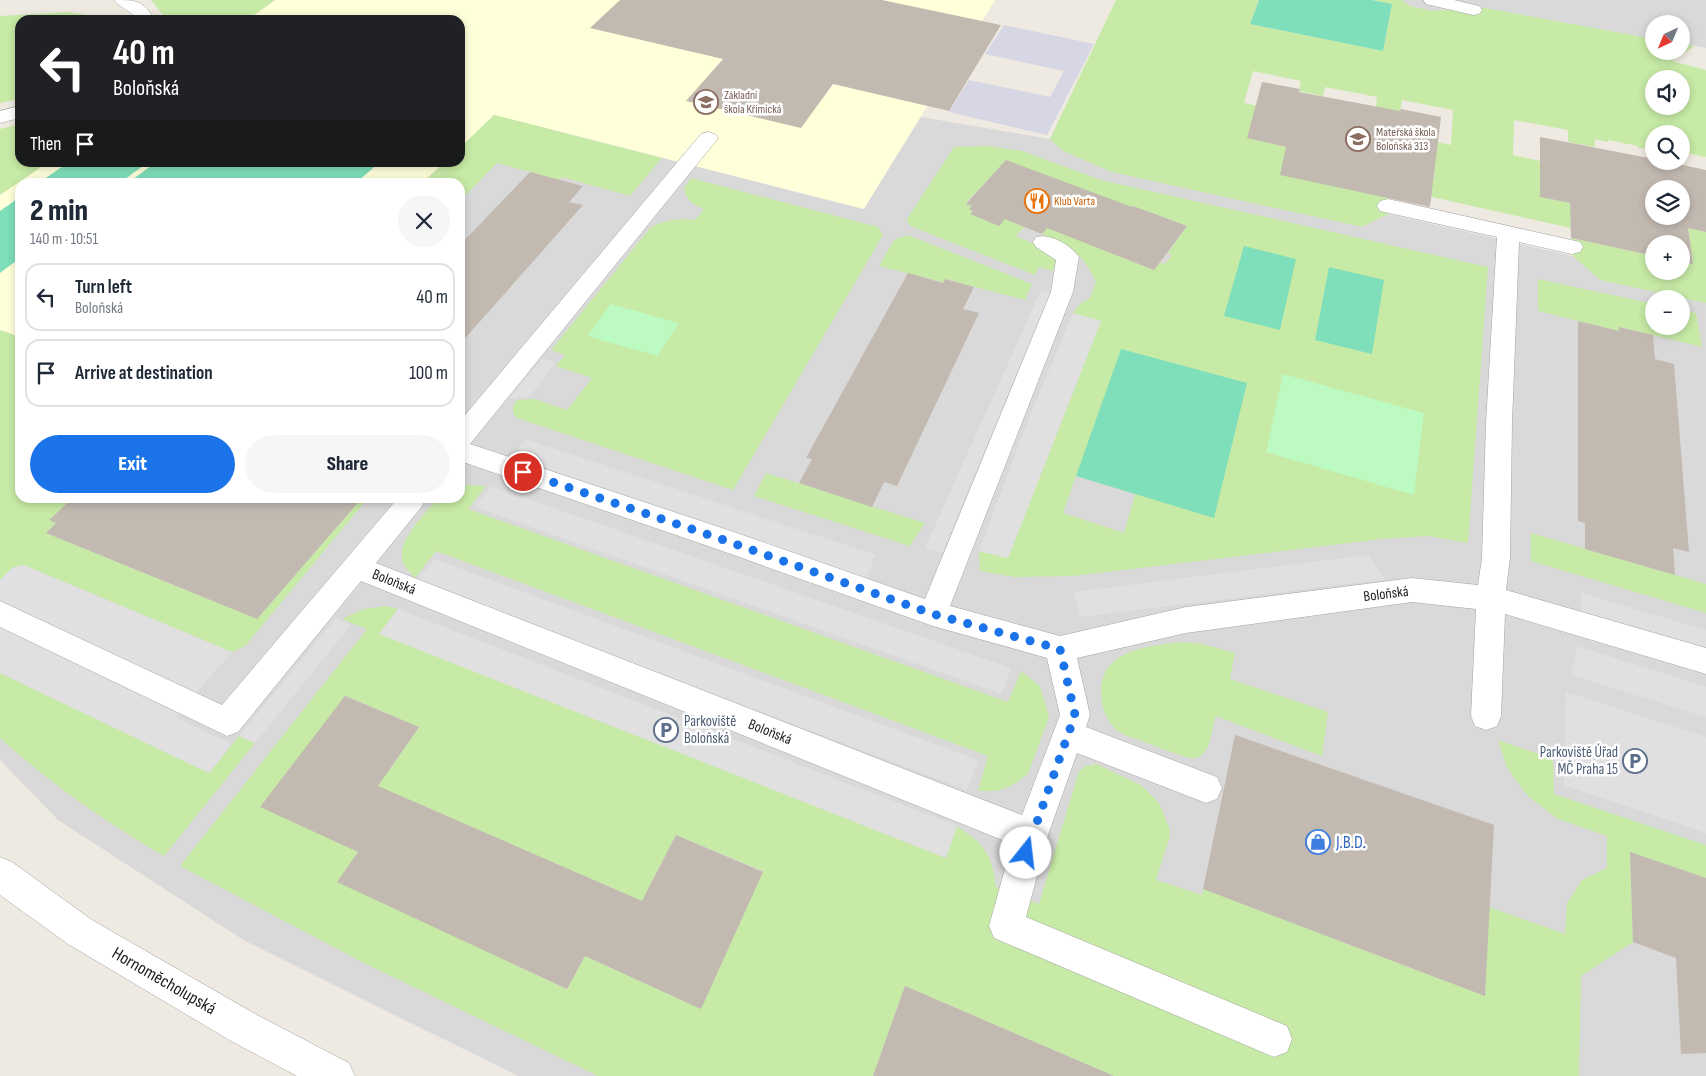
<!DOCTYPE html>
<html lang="en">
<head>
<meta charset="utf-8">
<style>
	:root { --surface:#fff; --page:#f6f6f7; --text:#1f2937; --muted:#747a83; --line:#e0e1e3; --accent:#1a73e8 }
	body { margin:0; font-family:"Sofia Sans Condensed",sans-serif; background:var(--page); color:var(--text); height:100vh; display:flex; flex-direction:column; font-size:19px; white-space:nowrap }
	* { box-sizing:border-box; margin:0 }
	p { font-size:16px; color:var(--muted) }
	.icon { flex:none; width:28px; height:28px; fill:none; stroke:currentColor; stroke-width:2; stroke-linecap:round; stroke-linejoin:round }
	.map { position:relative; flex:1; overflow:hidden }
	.drawer { position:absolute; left:15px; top:178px; width:450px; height:325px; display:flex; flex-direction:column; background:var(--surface); border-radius:15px; box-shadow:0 2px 8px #0003 }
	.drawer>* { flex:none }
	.guide { position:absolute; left:15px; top:15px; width:450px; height:152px; border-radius:15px; box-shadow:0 2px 8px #0003; background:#202124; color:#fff; overflow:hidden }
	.needle { width:32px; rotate:224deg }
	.fabs { position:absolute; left:1645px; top:15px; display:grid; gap:10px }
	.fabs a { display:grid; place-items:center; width:45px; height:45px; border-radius:50%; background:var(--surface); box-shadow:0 2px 8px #0003; font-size:25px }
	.pin { position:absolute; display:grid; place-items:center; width:42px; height:42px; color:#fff; margin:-21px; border:2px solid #fff; border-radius:50%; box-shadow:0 1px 5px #0007 }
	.me { position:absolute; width:55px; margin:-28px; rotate:16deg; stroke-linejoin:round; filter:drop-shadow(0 0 4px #0008) }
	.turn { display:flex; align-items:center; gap:18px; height:105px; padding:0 15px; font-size:22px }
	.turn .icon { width:65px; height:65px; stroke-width:2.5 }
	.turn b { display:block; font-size:35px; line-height:42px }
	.then { display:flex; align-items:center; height:48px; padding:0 15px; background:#0003; gap:10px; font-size:19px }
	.round { display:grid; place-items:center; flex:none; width:52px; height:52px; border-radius:26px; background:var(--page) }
	.summary { display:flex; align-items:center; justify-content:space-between; height:85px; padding:0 15px }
	h1 { font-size:30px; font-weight:800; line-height:38px }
	.cta { display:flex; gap:10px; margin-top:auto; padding:10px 15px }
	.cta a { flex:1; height:58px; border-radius:30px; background:var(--accent); color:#fff; font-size:20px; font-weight:800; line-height:58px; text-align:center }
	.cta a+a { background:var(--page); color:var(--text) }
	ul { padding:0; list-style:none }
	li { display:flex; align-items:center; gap:15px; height:68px; margin:0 10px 8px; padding:0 5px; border:2px solid var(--line); border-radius:15px }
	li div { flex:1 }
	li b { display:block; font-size:19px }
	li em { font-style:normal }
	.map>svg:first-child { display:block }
	.residential { fill:#dad9d9; fill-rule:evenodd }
	.education { fill:#ffffda }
	.grass { fill:#c7eaa6; fill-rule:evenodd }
	.park { fill:#bdfac2 }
	.pitch { fill:#7edfba }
	.parking { fill:#e0e0e0 }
	.plaza { fill:#d6d6e4 }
	.building { fill:#c2b9b1; fill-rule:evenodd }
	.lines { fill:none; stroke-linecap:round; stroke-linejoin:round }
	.minor-casing { stroke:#a3a3a3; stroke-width:1 }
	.minor { fill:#fff; fill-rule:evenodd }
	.route { stroke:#1a73e8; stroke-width:9; stroke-dasharray:0 16.2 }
	.labels { text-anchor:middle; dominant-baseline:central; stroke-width:5; stroke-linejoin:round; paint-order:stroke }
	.far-education-label { font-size:12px; fill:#785e54; stroke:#fff; text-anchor:start }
	.far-food-label { font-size:12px; fill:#c56008; stroke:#fff; text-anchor:start }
	.street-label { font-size:15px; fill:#1c1c1c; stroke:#fff }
	.service-label { font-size:15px; fill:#4e5e75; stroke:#fff; text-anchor:start }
	.near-shop-label { font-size:18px; fill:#366cbe; stroke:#fff; text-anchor:start }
	.near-street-label { font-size:18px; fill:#1c1c1c; stroke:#fff }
</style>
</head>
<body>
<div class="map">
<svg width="1706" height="1076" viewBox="0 0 1706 1076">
	<rect width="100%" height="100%" fill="#eeeae2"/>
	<!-- residential -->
	<path class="residential" d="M1401 0H1706V48L1681 43V24H1654V39L1479 7 1433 11 1410 6Z
		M494 115 863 209 921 117 1050 139 1063 151 1362 227 1388 214 1573 256 1600 280 1706 303V1076H518L245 941 58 820 0 760V330L20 337V498H460V182H423L444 163 460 162V148ZM1654 299H1681V326H1654Z"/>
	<!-- education -->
	<path class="education" d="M275 0H995L982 21 1001 25 947 111 927 106 864 209 494 115 460 148V20H248Z
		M47 163H444L423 182H20V337L0 330V195Z"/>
	<!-- grass -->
	<path class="grass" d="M151 0H275L247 20H167Z
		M1116 0H1259L1250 24 1383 51 1392 4 1372 0H1401L1410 6 1433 11 1479 7 1654 39V51H1681V43L1694 46 1672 61 1706 70V157L1681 152V134H1654V159L1652 149 1638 148V146L1608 140V142L1595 139V138V147L1568 142V130L1514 120 1513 155 1540 161V197L1570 203 1571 228 1419 194 1420 175 1434 178 1435 162 1426 140 1451 145 1453 110 1402 100 1400 112 1376 107 1377 97 1325 87 1323 96 1299 91 1301 81 1253 71 1244 103 1268 108 1251 124 1247 138 1286 147 1389 198 1388 214 1362 227 1112 172 1063 151 1050 139ZM1654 79H1681V106H1654Z
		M69 12 100 17 105 20H20V99L0 103V16Z
		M494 115 662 158 630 196 562 177 559 180 497 163 460 201V182H423L444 163 460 162V148Z
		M20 124V162L47 163 0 195V129Z
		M988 146 1022 151 1101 180 1488 267 1468 543 1428 536 1382 539 1073 576 1014 577 980 571 979 551 1008 558 1101 321 1073 313 1080 304 1090 298 1096 282C1081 251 1072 249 1042 234L1051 223 1100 249 1154 270 1160 262 1165 264 1172 255 1168 253 1187 226 1133 206 1127 214 1006 160 966 203 972 206 970 209 973 211 970 214 1005 219 1024 227 1016 236 1049 251 1056 262 1053 271 1039 267 1035 275 910 226 907 219 954 147ZM1076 476 1135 494 1124 533 1063 513Z
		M691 178 878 227 883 235 733 490 517 418C511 412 512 406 517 400L535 399 567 410 592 378 556 366 565 355 551 350 651 227C666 220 678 218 695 220L704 209C692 204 686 200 684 188Z
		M1688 228 1705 232 1706 229V303L1600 280 1573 256 1572 238 1654 256V271H1681V262L1693 264Z
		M908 235 1032 284 1025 300 946 279 943 282 879 266 894 240Z
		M1538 279 1654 304V326H1681V310L1696 313 1702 347 1620 327 1619 331 1538 311Z
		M0 330 20 337V498H73L50 520 56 523 46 533 257 619 362 498H368L245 646 232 652 24 565 12 568 0 580Z
		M766 473 925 523 910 546 754 496Z
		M467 485 486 486 468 509 1008 702 1021 671 1040 686 1049 717 1028 774 1011 786 997 791H978L988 756 436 551 415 578C411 573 405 568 403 562 395 542 426 513 438 498H460V487Z
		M1531 533 1706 584V613L1531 561Z
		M386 606 398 609 380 634 946 858 957 826C985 845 992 853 996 887L1039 904 1079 771 1086 766 1096 764 1141 785 1159 803 1169 827 1170 836 1156 880 1202 895 1203 889 1485 996 1489 907 1565 934 1567 903 1582 880 1607 868V836L1558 819 1528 796 1507 768 1498 740 1553 759 1554 794 1706 845V878L1630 852 1633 942 1581 976 1579 1076H1114L905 986 873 1076H598L364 963 180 866 367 629 342 619 364 609ZM346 696 419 727 389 771 366 792 398 795 619 891 642 915 650 885 676 835 763 871 701 1009 585 956 567 989 519 967 358 852 323 725Z
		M1181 642 1202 644 1235 653 1230 679 1328 712 1322 756 1216 716C1210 732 1211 765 1186 757 1170 752 1155 746 1139 740 1134 738 1126 736 1121 733 1111 727 1103 713 1102 702 1094 650 1145 647 1181 642Z
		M0 673 209 773 239 736 255 743 164 856C105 822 51 784 0 738Z"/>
	<!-- park -->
	<path class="park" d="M611 304 679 323 657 356 587 336Z
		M1283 374 1424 413 1414 495 1266 452Z"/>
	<!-- pitch -->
	<path class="pitch" d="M1259 0H1372L1392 4 1383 51 1250 24Z
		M69 162H147V163L121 182H40Z
		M155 163V162L379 163 357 182H129Z
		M20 197V258L0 273V211Z
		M1244 246 1296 259 1280 330 1224 316Z
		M1329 267 1384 280 1372 354 1315 340Z
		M1121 349 1247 383 1214 518 1076 476Z"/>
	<!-- parking -->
	<path class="parking" d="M1041 290 1050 293 942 553 925 548Z
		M1073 313 1101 321 1008 558 979 551 1028 421Z
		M543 359 556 362 530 396 508 399Z
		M526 439 876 555 866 578 511 458Z
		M491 486 1011 668 1002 694 475 507Z
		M1368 555 1385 579 1080 617 1074 592Z
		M434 559 978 760 967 790 417 581Z
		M23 565 232 652 175 717 232 744 209 773 0 673V580L12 568Z
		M1581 593 1706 630V654L1581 617Z
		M398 609 957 826 946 858 379 634Z
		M336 618 351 625 255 743 239 736Z
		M1577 646 1706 687V717L1571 675Z
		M1566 692 1706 737V833L1564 785Z"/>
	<!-- plaza -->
	<path class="plaza" d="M1004 25 1094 44 1047 135 949 112 969 80 1050 97 1064 71 985 54Z"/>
	<!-- building -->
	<path class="building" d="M620 0H882L1001 25 949 111 833 84 801 128 686 101 723 59 590 28Z
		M1262 82 1300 89 1299 92 1400 111 1401 109 1441 117 1430 207 1280 175 1286 147 1247 138Z
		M1540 137 1654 159V161H1664L1706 170V232L1688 228 1693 264 1681 262V244H1654V256L1571 238 1570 203 1540 197ZM1654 189H1681V216H1654Z
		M1006 160 1132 207 1133 206 1187 226 1154 270 1047 228 1042 234 1005 219 999 226 970 214 973 211 969 209 972 206 966 204Z
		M530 172 583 186 569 202 583 205 460 344V245Z
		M908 273 943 283 945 279 974 287 963 309 979 313 897 486 884 482 872 507 799 483 812 459 806 458Z
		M1578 321 1619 331V327L1653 335 1655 359 1674 364 1689 552 1673 548 1675 575 1585 549V523L1578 521Z
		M73 498H362L257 619 46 533 56 523 49 520Z
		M345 696 419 727 378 786 642 901 676 835 763 872 701 1009 585 956 567 989 337 882 358 852 260 807Z
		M1235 735 1494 825 1485 996 1203 889Z
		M1630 852 1706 878V1053L1681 1054 1676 958 1633 942Z
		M905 986 1000 1027 1114 1076H873Z"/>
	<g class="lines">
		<defs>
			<path id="minor" d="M114 0C136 0 143 0 155 20H137C131 10 120 8 114 0Z
				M1423 0H1454L1479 6 1482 10 1479 14 1473 15 1426 4Z
				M20 106V118L0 123V111Z
				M708 132 715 134 718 138 715 142 470 444 731 531 925 599 1051 292 1056 260 1036 247 1033 242 1036 237C1050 233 1071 245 1079 257L1073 292 950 606 1060 636 1186 607 1412 578 1478 585 1482 558 1486 423 1497 237 1380 211 1377 206 1380 201 1388 199 1580 242 1583 247 1580 252 1572 254 1519 242 1512 423 1510 558 1506 590 1706 648V674L1505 614 1501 716 1497 726 1486 730 1475 726 1471 716 1476 609 1412 602 1186 633 1077 658 1090 715 1086 727 1217 777 1222 788 1217 799 1206 803 1077 753 1048 835 1026 917 1287 1026 1292 1039 1287 1052 1274 1057 994 938 989 926 1012 844 361 581 238 732 227 736 0 627V601L222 705 398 498H426L422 506 376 563 1022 815 1060 715 1047 658 933 626 711 547 460 461V421L701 134Z
				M0 857 12 862 92 920 257 1015 349 1063 355 1076H297L231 1041 68 944 0 895Z"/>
		</defs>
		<!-- minor casing -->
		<use href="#minor" class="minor-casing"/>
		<!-- minor -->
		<use href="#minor" class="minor"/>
	</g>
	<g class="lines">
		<!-- route -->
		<path class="route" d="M523 472 721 539 933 614 1060 649 1075 715 1026 853"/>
	</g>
	<!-- icons -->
	<defs>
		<symbol id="school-ring" viewBox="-11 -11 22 22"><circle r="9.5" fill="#fff" stroke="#8d6e63" stroke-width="1.5"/><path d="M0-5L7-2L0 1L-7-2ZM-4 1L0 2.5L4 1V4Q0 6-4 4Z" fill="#8d6e63"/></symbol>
		<symbol id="restaurant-ring" viewBox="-11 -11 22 22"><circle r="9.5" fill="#fff" stroke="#e8710a" stroke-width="1.5"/><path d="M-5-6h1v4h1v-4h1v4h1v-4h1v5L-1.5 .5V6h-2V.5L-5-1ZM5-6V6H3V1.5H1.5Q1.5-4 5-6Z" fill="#e8710a"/></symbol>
		<symbol id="parking-ring" viewBox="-11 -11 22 22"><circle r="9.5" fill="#fff" stroke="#5c6f8a" stroke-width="1.5"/><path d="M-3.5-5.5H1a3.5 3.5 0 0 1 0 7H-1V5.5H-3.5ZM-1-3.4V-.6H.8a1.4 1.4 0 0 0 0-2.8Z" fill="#5c6f8a"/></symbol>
		<symbol id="shop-ring" viewBox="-11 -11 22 22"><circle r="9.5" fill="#fff" stroke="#3f7fe0" stroke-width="1.5"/><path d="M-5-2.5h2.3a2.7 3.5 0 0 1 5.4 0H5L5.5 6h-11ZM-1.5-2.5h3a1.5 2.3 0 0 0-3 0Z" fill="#3f7fe0"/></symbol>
	</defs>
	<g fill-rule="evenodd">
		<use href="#school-ring" x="692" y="88" width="28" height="28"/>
		<use href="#school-ring" x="1344" y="125" width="28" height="28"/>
		<use href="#restaurant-ring" x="1023" y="187" width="28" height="28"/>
		<use href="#parking-ring" x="652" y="716" width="28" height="28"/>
		<use href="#parking-ring" x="1621" y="747" width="28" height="28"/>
		<use href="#shop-ring" x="1304" y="828" width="28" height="28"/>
	</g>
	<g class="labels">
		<!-- far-education labels -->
		<g class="far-education-label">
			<text x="724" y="95">Základní<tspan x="724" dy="14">škola Křimická</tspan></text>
			<text x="1376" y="132">Mateřská škola<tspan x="1376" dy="14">Boloňská 313</tspan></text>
		</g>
		<!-- far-food labels -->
		<g class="far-food-label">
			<text x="1054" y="201">Klub Varta</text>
		</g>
		<!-- street labels -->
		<g class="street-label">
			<text transform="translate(394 582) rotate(22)">Boloňská</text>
			<text transform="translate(1386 594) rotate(-7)">Boloňská</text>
			<text transform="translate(770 732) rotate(22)">Boloňská</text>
		</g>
		<!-- service labels -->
		<g class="service-label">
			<text x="684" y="721">Parkoviště<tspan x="684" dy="17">Boloňská</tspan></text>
			<text x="1618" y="752" text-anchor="end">Parkoviště Úřad<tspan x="1618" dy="17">MČ Praha 15</tspan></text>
		</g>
		<!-- near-shop labels -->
		<g class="near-shop-label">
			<text x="1336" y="842">J.B.D.</text>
		</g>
		<!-- near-street labels -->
		<g class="near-street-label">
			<text transform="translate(164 981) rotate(30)">Hornoměcholupská</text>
		</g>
	</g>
</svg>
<div class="fabs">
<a><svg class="needle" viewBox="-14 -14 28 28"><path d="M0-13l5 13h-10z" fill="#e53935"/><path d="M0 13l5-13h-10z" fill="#747a83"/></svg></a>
<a><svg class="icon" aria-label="sound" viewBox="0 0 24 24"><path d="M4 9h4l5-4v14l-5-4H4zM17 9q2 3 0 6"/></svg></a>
<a><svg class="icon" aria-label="search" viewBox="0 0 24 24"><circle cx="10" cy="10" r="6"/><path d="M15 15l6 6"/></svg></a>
<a><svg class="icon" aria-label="layers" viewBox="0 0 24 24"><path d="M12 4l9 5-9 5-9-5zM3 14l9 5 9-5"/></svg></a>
<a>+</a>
<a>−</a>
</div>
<div class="pin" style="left:523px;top:472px;background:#d93025"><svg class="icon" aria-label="arrive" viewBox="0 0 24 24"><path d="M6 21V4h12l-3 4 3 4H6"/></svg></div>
<svg class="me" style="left:1026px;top:853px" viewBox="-20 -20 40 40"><circle r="19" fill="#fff"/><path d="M0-13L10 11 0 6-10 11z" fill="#1a73e8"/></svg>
<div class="guide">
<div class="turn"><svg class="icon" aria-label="left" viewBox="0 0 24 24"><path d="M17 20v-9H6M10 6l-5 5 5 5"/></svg><div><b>40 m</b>Boloňská</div></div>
<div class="then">Then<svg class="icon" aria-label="arrive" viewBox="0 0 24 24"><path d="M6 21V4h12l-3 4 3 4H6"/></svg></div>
</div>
<section class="drawer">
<div class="summary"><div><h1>2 min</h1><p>140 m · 10:51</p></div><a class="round"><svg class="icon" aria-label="close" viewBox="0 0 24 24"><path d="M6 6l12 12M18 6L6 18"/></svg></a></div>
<ul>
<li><svg class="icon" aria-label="left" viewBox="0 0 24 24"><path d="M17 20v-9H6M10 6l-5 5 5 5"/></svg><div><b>Turn left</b><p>Boloňská</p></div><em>40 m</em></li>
<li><svg class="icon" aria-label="arrive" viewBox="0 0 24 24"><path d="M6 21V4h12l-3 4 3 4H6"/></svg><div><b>Arrive at destination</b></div><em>100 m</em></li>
</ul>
<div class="cta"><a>Exit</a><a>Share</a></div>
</section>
</div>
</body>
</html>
